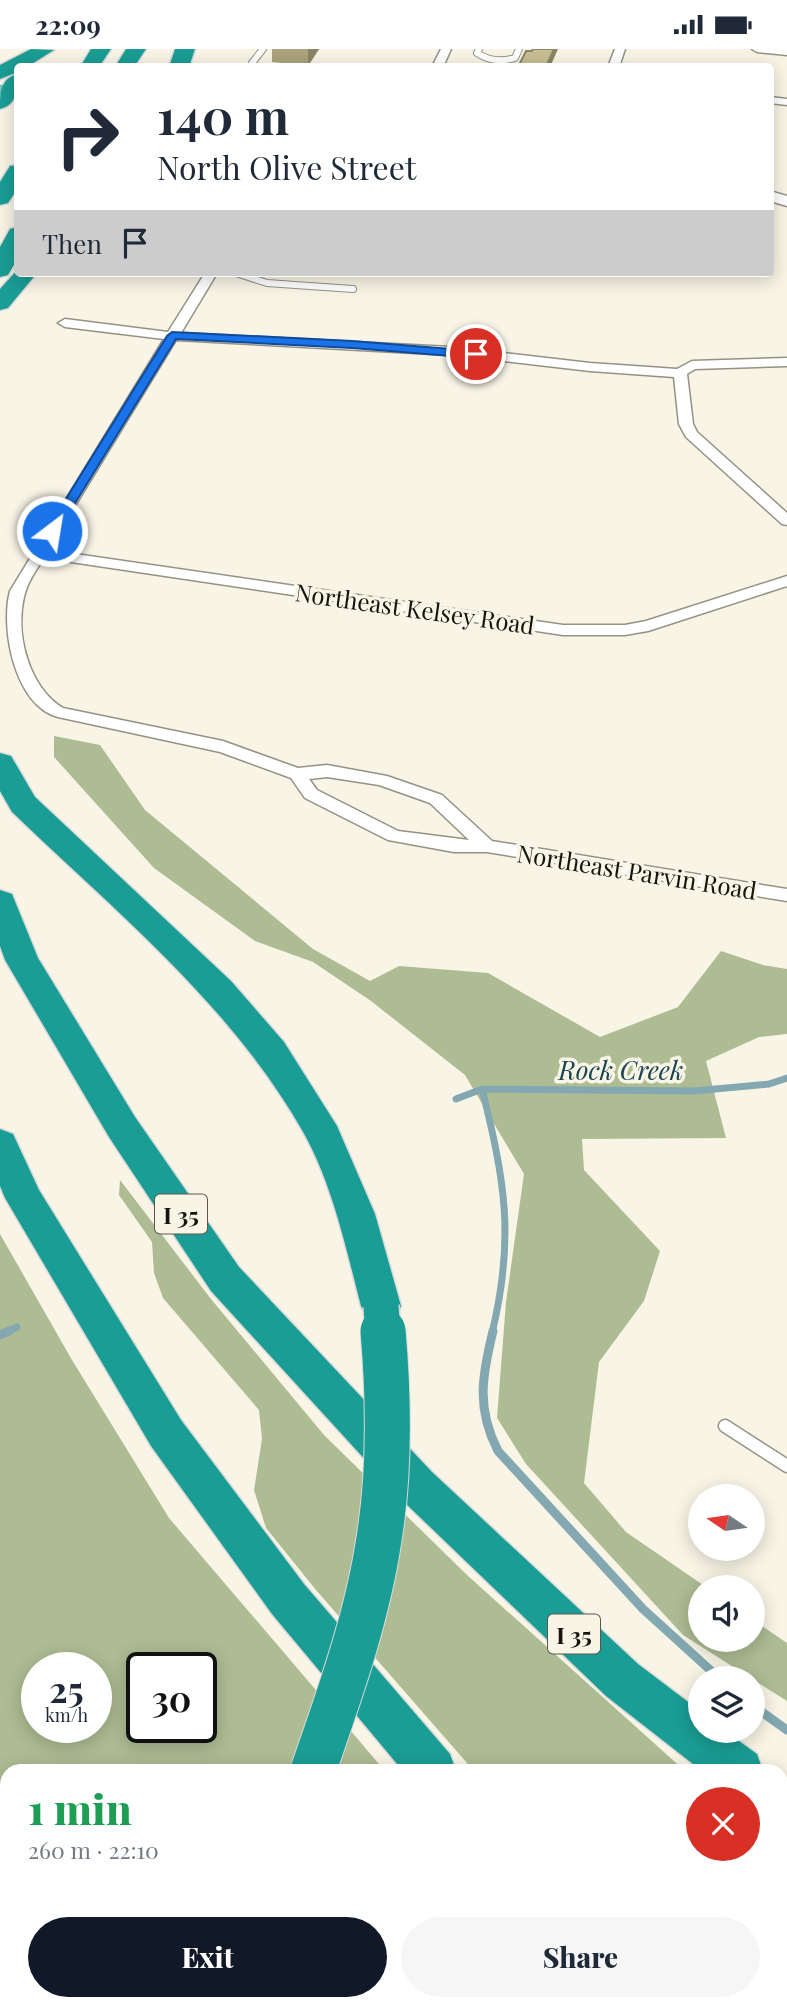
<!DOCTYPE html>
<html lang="en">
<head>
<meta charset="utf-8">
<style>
	:root { --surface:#fff; --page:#f6f6f7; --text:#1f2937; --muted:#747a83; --accent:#111827 }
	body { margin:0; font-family:"Playfair Display",serif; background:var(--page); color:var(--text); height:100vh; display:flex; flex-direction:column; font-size:26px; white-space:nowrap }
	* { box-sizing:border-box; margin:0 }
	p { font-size:23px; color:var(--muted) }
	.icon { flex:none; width:38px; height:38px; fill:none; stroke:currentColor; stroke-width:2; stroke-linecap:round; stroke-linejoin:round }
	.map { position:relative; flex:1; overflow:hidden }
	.panel { position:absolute; left:0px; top:1715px; width:788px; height:247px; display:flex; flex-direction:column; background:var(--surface); border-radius:21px 21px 0 0; box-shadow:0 4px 18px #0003 }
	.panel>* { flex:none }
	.banner { position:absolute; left:14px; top:14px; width:760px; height:214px; border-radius:7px; box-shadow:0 4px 18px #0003; background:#fff; color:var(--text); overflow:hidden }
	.needle { width:46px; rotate:283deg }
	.tools { position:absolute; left:688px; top:1435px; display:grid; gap:14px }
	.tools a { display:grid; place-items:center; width:77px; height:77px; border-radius:50%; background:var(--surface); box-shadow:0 4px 18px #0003; font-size:35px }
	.speed { position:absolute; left:21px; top:1603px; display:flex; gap:14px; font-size:35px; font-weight:700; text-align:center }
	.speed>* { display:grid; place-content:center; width:91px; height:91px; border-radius:50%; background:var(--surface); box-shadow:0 4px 18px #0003; line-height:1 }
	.speed small { font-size:18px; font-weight:400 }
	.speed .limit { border:4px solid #111; border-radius:10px; background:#fff; color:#111 }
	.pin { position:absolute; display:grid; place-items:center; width:60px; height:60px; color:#fff; margin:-30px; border:4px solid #fff; border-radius:50%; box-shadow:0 2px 7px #0007 }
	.me { position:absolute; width:77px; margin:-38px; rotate:31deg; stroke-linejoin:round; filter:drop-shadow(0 0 5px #0008) }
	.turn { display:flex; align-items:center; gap:24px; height:147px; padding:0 28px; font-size:32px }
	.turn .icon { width:91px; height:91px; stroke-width:2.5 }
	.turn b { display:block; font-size:49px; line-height:60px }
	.then { display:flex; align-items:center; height:66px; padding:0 28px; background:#0003; gap:14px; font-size:26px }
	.round { display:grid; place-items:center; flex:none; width:74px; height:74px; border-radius:37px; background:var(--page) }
	.summary { display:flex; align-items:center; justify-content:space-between; height:119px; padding:0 28px }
	h1 { font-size:42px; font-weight:800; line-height:52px; color:#1e9e55 }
	.action { display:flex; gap:14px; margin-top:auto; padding:14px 28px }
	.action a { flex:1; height:80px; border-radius:42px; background:var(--accent); color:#fff; font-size:28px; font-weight:800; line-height:80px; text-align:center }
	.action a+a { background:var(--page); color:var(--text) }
	.status { display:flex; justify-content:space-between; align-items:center; height:49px; padding:0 35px; background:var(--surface); direction:ltr }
	.status svg { height:19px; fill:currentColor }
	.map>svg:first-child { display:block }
	.forest { fill:#adbc93; fill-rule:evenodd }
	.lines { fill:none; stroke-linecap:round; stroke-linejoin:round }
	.stream-far1 { stroke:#83a8b1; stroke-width:7 }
	.stream { stroke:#83a8b1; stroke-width:9 }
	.lane-far1-casing { stroke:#959285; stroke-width:8 }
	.lane-casing { stroke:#959285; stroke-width:15 }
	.street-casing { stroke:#959285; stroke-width:3 }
	.secondary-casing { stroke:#959285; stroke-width:3 }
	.primary-casing { stroke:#dad9d9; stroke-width:2 }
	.highway-casing { stroke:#dad9d9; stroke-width:3 }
	.lane-far1 { stroke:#fff; stroke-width:6 }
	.lane { stroke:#fff; stroke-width:12 }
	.street { fill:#fff; fill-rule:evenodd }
	.secondary { fill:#fff; fill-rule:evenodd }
	.primary { fill:#76c4bf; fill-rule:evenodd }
	.highway { fill:#1a9d94; fill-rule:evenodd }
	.highway-bridge-far1-casing { stroke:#dad9d9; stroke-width:38; stroke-linecap:butt }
	.highway-bridge-casing { stroke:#dad9d9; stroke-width:47; stroke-linecap:butt }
	.highway-bridge-far1 { stroke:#1a9d94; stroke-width:35 }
	.highway-bridge { stroke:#1a9d94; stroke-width:45 }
	.wall { fill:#aba37e }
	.shaded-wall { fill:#8b8567 }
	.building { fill:#c7be93; stroke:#8b8567; stroke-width:2 }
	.route { fill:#1a73e8; stroke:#114b97; stroke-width:2 }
	.labels { text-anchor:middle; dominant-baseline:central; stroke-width:7; stroke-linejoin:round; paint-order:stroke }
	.shield { fill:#f8f5e6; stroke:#595850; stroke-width:2 }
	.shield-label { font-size:23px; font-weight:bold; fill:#15140f }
	.street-label { font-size:24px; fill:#15140f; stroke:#f8f5e6 }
	.water-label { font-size:26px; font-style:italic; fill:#184551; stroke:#f8f5e6 }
</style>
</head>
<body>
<div class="status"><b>22:09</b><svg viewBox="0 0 49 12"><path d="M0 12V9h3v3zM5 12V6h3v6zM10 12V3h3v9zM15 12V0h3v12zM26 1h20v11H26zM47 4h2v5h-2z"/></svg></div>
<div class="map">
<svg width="787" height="1961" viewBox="0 0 787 1961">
	<rect width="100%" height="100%" fill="#f8f5e6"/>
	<!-- forest -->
	<path class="forest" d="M54 687 100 696 145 761 313 900 370 932 399 917 488 924 600 988 678 958 721 902 763 916 787 920V985L759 988 706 1012 726 1089 582 1090 584 1121 660 1202 644 1252 599 1313 584 1434 626 1483 706 1538H700V1591H752L753 1571 787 1594V1652L683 1586 526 1415 497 1369 506 1253 524 1125 465 1026 371 952 313 913 255 892 154 819 54 708Z
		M120 1131 211 1250 324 1386 467 1526 685 1722H474L316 1541 266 1479 254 1441 262 1390 259 1361 163 1249 154 1224 152 1193 119 1146Z
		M0 1185 72 1311 169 1469 385 1722H7V1857L0 1855ZM37 1619H96V1678H37ZM142 1619H201V1678H142Z
		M781 1816 787 1822V1961H716L709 1955H780Z"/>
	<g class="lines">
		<!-- stream-far1 -->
		<path class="stream-far1" d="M482 1040C505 1132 515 1189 492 1284
			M456 1050 482 1040 694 1042 769 1035 787 1029
			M5 1284 17 1278"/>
		<!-- stream -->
		<path class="stream" d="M493 1282C482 1327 476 1359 498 1402L643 1560 719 1629
			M0 1286 9 1282
			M752 1656 787 1681"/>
		<defs>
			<path id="lane-far1" d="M479 0 477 4C489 12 502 13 515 9L519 0
				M252 14 263 0
				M236 224 267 234 353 240"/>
			<path id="lane" d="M725 1377 787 1417"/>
			<path id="street" d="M441 0H451L443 18H432Z
				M615 0H625L619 18H608Z
				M752 0H787V6L757 3Z
				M770 48 787 50V56L770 54Z
				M205 224H217L181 284 451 298 590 314 677 320 692 312 787 309V317L695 320 687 325 693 375 697 383 787 464V476L782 475 686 388 679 375 674 328 590 322 451 306 176 291 48 501 563 576H625L646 572 787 527V537L648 582 625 586H563L44 509C36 521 27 534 24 548 15 586 29 638 63 659L223 692 298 719 327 716 387 727 442 746 492 792 787 840V852L487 803H454L388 791 305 749 291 729 220 703 58 668C15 657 0 580 10 542L164 290 65 278 58 274 65 270 168 283ZM327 728 379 736 430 754 469 791 398 782 317 741 309 730Z"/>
			<path id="secondary" d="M770 142 787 147V157L770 152Z"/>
			<path id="primary" d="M0 36H18V46H0Z"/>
			<path id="highway" d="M31 0 54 1 27 18H18V23L0 30V16Z
				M91 0H111L99 18H80Z
				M126 0H146L134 18H115Z
				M175 0H195L189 18H169Z
				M18 25C18 40 17 56 0 60 0 45 0 29 18 25Z
				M18 116V139L8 154 0 156V133L10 117Z
				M18 178V209L8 226 0 228V198L10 180Z
				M18 220V224H37L8 259 0 261V240Z
				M0 704 11 707 35 748 231 932 284 993 337 1077 375 1165 401 1257 395 1269 381 1274 367 1269 361 1257C346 1199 332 1133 302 1081 230 955 115 862 12 763L0 742Z
				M0 841 12 845 38 909 135 1068 239 1218 432 1423 638 1615 700 1662V1682H725L757 1705 763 1722H702L606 1647 402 1451 211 1242 109 1088 5 911 0 897Z
				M0 1080 13 1085 39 1141 181 1371 304 1535 450 1705 456 1722H403L272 1565 151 1397 5 1149 0 1137Z
				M780 1730 787 1732V1782L780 1779Z
				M0 1906 7 1907V1955H13L0 1956Z
				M636 1955H691L693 1961H638Z"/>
		</defs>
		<!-- lane-far1 casing -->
		<use href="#lane-far1" class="lane-far1-casing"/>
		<!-- lane casing -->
		<use href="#lane" class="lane-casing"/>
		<!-- street casing -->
		<use href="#street" class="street-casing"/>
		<!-- secondary casing -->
		<use href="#secondary" class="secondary-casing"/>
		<!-- primary casing -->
		<use href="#primary" class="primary-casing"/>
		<!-- highway casing -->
		<use href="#highway" class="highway-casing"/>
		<!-- lane-far1 -->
		<use href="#lane-far1" class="lane-far1"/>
		<!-- lane -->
		<use href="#lane" class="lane"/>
		<!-- street -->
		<use href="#street" class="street"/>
		<!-- secondary -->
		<use href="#secondary" class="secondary"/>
		<!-- primary -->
		<use href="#primary" class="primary"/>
		<!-- highway -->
		<use href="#highway" class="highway"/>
		<defs>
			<path id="highway-bridge-far1" d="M381 1257 383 1284"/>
			<path id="highway-bridge" d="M313 1722C339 1647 367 1570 379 1490 390 1422 389 1351 383 1282
				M178 1961 182 1955"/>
		</defs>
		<!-- highway-bridge-far1 casing -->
		<use href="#highway-bridge-far1" class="highway-bridge-far1-casing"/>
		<!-- highway-bridge casing -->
		<use href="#highway-bridge" class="highway-bridge-casing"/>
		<!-- highway-bridge-far1 -->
		<use href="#highway-bridge-far1" class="highway-bridge-far1"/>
		<!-- highway-bridge -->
		<use href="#highway-bridge" class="highway-bridge"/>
	</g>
	<!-- wall -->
	<path class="wall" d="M272 0H319L308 17 272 13Z"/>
	<!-- shaded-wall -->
	<path class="shaded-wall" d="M308 0H319L308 17Z
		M554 0H558L550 18H546Z"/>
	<!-- building -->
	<path class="building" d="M533 0H554L546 18H518L526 2H532Z"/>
	<!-- route -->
	<path class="route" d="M172 283 352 292 476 302 481 305 476 309 352 299 176 290 58 482 48 485 46 482 167 287Z"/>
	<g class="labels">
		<!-- shield labels -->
		<g class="shield">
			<rect x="155" y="1145.5" width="52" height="39" rx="5"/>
			<rect x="548" y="1565.5" width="52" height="39" rx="5"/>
		</g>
		<g class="shield-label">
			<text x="181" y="1165">I 35</text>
			<text x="574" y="1585">I 35</text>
		</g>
		<!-- street labels -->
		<g class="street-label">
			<text transform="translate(415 559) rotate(8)">Northeast Kelsey Road</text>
			<text transform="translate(637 822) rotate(9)">Northeast Parvin Road</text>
		</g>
		<!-- water labels -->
		<g class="water-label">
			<text x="621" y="1020">Rock Creek</text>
		</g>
	</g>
</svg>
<div class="tools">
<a><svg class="needle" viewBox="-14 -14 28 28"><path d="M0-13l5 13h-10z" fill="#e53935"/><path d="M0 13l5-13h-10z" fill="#747a83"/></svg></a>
<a><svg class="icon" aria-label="sound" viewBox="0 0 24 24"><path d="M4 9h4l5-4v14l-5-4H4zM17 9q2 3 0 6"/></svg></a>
<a><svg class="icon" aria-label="layers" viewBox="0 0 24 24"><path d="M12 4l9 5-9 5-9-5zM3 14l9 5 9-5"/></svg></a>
</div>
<div class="speed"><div>25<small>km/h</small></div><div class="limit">30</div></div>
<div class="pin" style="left:476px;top:305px;background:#d93025"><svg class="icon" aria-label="arrive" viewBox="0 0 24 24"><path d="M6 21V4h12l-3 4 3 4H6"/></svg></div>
<svg class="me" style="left:52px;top:482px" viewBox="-20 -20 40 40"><circle r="17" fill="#1a73e8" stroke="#fff" stroke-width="3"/><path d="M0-11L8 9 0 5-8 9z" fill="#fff"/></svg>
<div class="banner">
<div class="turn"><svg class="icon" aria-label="right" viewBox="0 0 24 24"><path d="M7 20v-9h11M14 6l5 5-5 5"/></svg><div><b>140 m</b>North Olive Street</div></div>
<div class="then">Then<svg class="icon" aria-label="arrive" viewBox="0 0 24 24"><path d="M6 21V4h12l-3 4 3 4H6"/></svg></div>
</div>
<section class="panel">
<div class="summary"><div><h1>1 min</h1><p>260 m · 22:10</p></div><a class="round" style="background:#d93025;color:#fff"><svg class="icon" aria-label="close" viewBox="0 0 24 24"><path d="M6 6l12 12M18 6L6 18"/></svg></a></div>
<div class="action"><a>Exit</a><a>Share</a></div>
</section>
</div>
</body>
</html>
